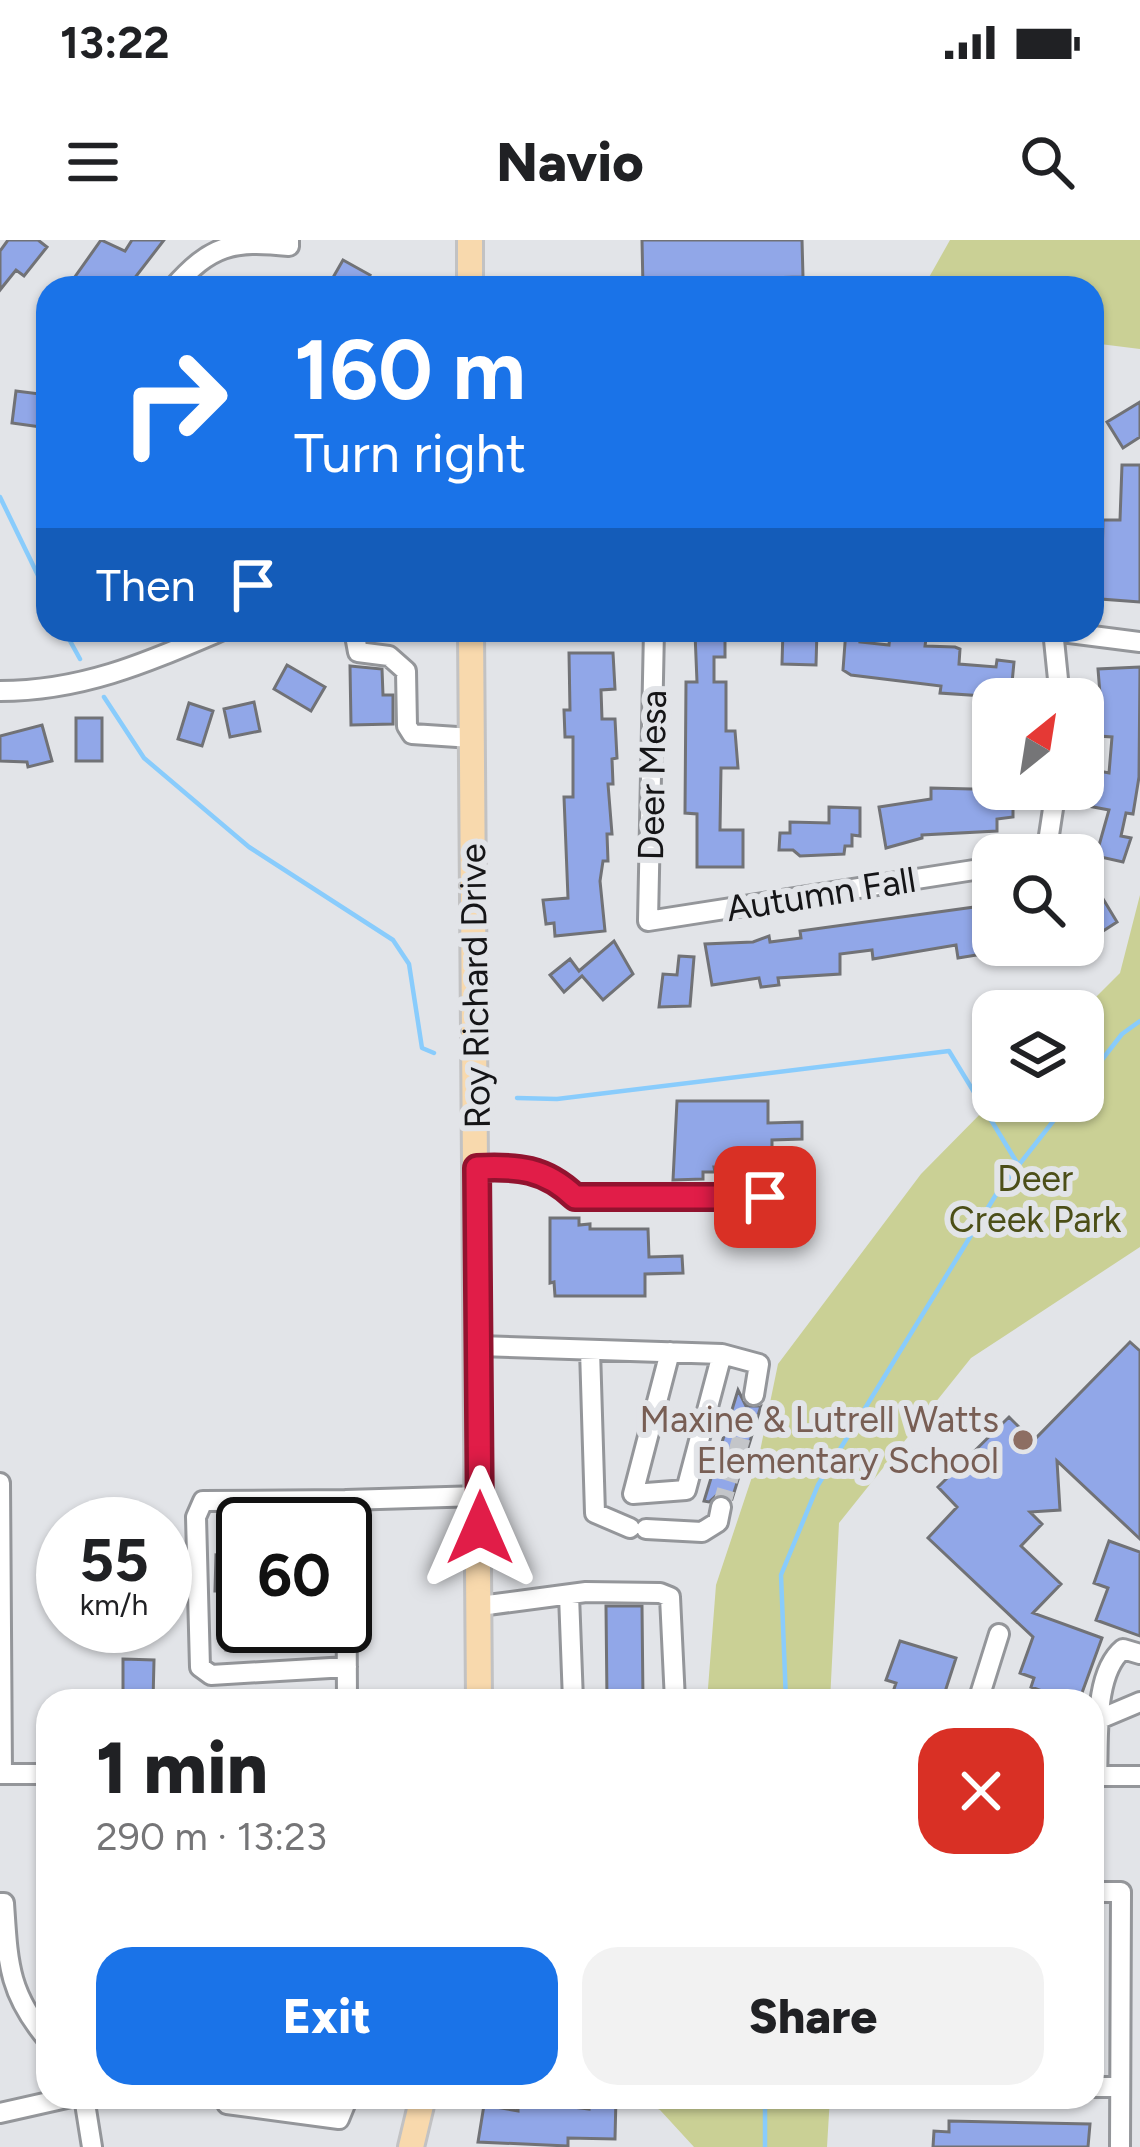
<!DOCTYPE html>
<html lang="en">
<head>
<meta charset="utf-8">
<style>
	:root { --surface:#fff; --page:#f2f2f2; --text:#202124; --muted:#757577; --accent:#1a73e8 }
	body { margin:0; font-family:Figtree,sans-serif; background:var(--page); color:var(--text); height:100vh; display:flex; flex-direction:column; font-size:45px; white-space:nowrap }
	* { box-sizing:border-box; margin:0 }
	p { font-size:39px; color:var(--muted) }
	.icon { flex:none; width:66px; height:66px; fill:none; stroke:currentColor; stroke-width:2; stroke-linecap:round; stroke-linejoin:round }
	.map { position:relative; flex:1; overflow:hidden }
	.sheet { position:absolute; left:36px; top:1449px; width:1068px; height:420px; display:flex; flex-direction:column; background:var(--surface); border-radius:36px; box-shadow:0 3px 9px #0004 }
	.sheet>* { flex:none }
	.banner { position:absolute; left:36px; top:36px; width:1068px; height:366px; border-radius:36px; box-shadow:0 3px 9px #0004; background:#1a73e8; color:#fff; overflow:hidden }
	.needle { width:78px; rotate:30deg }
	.controls { position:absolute; left:972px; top:438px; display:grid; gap:24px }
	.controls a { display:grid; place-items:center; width:132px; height:132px; border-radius:24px; background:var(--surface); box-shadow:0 3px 9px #0004; font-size:60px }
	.speed { position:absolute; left:36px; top:1257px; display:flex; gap:24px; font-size:60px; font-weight:700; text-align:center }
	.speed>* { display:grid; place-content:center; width:156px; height:156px; border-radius:50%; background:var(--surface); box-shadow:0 3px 9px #0004; line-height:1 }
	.speed small { font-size:30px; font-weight:400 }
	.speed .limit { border:6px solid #111; border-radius:18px; background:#fff; color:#111 }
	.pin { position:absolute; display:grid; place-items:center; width:102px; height:102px; color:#fff; margin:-51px; border-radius:24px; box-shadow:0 6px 18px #0006 }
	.me { position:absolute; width:132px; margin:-66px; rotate:0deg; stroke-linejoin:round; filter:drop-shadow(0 0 9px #0008) }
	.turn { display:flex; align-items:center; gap:42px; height:252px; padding:0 60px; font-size:54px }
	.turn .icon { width:156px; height:156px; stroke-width:2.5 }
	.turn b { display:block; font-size:84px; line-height:102px }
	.then { display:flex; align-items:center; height:114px; padding:0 60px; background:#0003; gap:24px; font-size:45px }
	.round { display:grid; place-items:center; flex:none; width:126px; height:126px; border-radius:36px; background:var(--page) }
	.summary { display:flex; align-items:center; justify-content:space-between; height:204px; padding:0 60px }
	h1 { font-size:72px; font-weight:800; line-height:90px }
	.action { display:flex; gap:24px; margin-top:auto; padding:24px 60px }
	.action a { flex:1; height:138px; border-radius:36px; background:var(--accent); color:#fff; font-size:48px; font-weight:800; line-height:138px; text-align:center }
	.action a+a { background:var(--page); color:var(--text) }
	.status { display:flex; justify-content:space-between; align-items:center; height:84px; padding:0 60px; background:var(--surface); direction:ltr }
	.status svg { height:33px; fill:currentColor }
	header { display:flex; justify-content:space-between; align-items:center; height:156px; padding:0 60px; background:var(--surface); font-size:54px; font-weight:800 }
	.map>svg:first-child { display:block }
	.green { fill:#cad095 }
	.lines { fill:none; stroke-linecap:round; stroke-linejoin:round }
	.stream { stroke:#89ccfc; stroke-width:4.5 }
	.building { fill:#91a7e8; stroke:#717276; stroke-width:3 }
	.minor-tunnel { stroke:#c3c5c9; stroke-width:18; stroke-dasharray:18 9; stroke-linecap:butt }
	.minor-casing { stroke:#94969a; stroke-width:24 }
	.major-casing { stroke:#c2c2c3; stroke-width:30 }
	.minor { stroke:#fff; stroke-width:18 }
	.major { stroke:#f8d9ad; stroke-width:24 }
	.route-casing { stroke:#92132f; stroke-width:30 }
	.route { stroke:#e11d48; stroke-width:21 }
	.education-dot { fill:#8d6e63; stroke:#e2e4e8; stroke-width:4.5 }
	.labels { text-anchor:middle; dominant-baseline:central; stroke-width:12; stroke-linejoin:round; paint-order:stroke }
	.street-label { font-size:36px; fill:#151517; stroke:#e2e4e8 }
	.park-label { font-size:36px; fill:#4c4f18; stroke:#e2e4e8 }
	.education-label { font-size:36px; fill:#785e54; stroke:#e2e4e8; text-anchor:end }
</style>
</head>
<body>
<div class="status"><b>13:22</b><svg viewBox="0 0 49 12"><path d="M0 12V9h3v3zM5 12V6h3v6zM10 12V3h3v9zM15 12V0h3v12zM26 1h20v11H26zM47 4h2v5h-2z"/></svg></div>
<header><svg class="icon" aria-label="menu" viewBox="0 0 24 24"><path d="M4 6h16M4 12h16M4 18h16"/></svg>Navio<svg class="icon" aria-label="search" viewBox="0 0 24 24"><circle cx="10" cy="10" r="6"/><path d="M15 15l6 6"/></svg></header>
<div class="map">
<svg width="1140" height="1907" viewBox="0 0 1140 1907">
	<rect width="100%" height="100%" fill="#e2e4e8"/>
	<!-- green -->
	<path class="green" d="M950 0H1140V109L1092 103V48H923Z
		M1140 655V1007L971 1118 839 1283 830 1461H707L716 1345 759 1216 778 1124 921 934 993 861H1083L1082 771 1120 733Z
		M634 1857H830L827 1907H694L660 1870Z"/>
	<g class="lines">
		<!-- stream -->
		<path class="stream" d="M0 257 48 356
			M64 390 80 419
			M104 457 144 518 249 607 393 700 409 724 422 808 434 813
			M1083 844 1122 794 1140 781
			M517 858 557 859 949 811 1019 926
			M786 1461 781 1335 818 1245 997 953 1069 861
			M765 1857V1907"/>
	</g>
	<!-- building -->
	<path class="building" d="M8 0H38L47 7 24 36 16 30 0 50V11Z
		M101 0 125 11 132 0H164L127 48H67Z
		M642 0H802L803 37 710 39V43L677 44V48H643Z
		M343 20 370 35 363 48H327Z
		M16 151 48 155V188L12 183Z
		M1140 162V197L1123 208 1107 182Z
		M1122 225H1140V362L1101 359 1103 280H1120Z
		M783 390H817L816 425 782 424Z
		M846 390H862L860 402 889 405 890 395 926 399 925 406 955 407 960 409 959 424 996 427 997 420 1014 422 1012 443 1032 444 1030 459 940 453 941 446 851 435 843 430Z
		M695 393H725V417H714V442H726V491H735L738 528H721L720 590H743V627H697V574L685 573 686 442H697Z
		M569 413H613L615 449 601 450 602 479H615L617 518 612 519 613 544H608L612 594H607L608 621H603L600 641 605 691 555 696 554 683 546 684 543 660 568 658 564 557H573V497H565L564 470H570Z
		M287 425 325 447 311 471 274 449Z
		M350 426 382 429 383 455H393V484L351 485Z
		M1140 427 1139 537 1133 574 1126 573 1121 596 1131 598 1123 622 1096 616 1109 570 1088 566 1094 530 1109 533 1112 497 1099 496 1100 471 1096 472 1095 454H1100L1098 429Z
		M254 462 260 491 230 497 224 469Z
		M189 463 213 471 202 506 178 499Z
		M76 478H102V521H76Z
		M42 485 52 521 28 527 27 522 0 521V496Z
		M931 548 1013 550V577L997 579V591L922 595V598L886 608 879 567 931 559Z
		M829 567 860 568V596L852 595V606H845L844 614 800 616 793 610H779L780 593H790V582L829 583Z
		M1091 639 1117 682 1083 704V643L1089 653Z
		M989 665 995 712 958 718 956 705 873 719 872 710 840 714V734L778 738 779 745 761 747 759 738 712 745 705 704 753 702 769 696 770 702 801 698 800 691Z
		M614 701 633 734 603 760 582 736 564 752 550 735 570 719 579 731Z
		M679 716 694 717 690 766 659 767 663 734 677 735Z
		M677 861H768V883L802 882V899L772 900V927H714L715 932H703V939L673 940Z
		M550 978H579V985L590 984V989H648L649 1017 682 1016 683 1033 645 1034V1056H555L554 1042 550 1043Z
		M1130 1102 1140 1111V1299L1057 1221 1060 1270 1030 1272 1042 1284 1021 1306 1061 1344 1033 1373 1102 1398 1079 1461H1069L1031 1447 1034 1438 1020 1433 1033 1397 928 1298 957 1267 938 1247 1009 1177 1033 1201Z
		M738 1150 746 1166H761L732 1259 718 1254 709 1262 704 1261Z
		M1109 1301 1140 1312V1396L1096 1380 1108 1348 1094 1343Z
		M226 1302 243 1303V1386H269V1411L226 1410 228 1351H215L216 1315 226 1316Z
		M606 1366H642L643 1461H607Z
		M900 1401 956 1418 942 1461H890L896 1443 886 1440Z
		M123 1419 154 1420 153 1461 123 1460Z
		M554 1857 565 1858 564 1866 589 1869V1857H616L615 1899 568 1898V1906L478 1902 484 1865 518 1871V1859Z
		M949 1881 1090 1884 1088 1907H933L934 1891 949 1892Z"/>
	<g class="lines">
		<!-- minor-tunnel -->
		<path class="minor-tunnel" d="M721 1267 754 1155"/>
		<defs>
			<path id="minor" d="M173 48C211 5 232 0 289 6V0
				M354 390 358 412 389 416 406 431 407 486 412 494 472 498
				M654 390 648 681 993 627
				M1046 390 1140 402
				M1053 390 1060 459
				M0 451C83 451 148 422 223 390
				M1046 615 1056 549
				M477 928C517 926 545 928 575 957H765
				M479 1106 722 1114 759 1124 754 1155
				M590 1110 595 1273 630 1288
				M670 1112 633 1254 686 1250 722 1114
				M0 1243 2 1534
				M346 1260 203 1261 196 1277 200 1427 211 1435 347 1427
				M646 1289 702 1292 718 1282 721 1267
				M569 1355 573 1461
				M480 1366 586 1352 660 1353 670 1357 675 1461
				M347 1461 346 1260 480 1256
				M978 1461 999 1394
				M1095 1481 1140 1462
				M0 1534H48
				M1092 1536H1140
				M1097 1536C1099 1499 1093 1434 1123 1409L1140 1414
				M1092 1652H1121L1120 1907
				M0 1663H4C8 1723 8 1753 48 1800
				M1092 1847H1120
				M84 1857 92 1907
				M227 1864 339 1879 348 1857
				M0 1873 71 1857"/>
			<path id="major" d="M470 0V48
				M471 390 479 1461
				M411 1907 423 1857"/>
		</defs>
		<!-- minor casing -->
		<use href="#minor" class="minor-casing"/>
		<!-- major casing -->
		<use href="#major" class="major-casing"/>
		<!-- minor -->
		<use href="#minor" class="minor"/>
		<!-- major -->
		<use href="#major" class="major"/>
	</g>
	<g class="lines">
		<defs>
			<path id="route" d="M480 1288 477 928C517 926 545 928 575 957H765"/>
		</defs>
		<!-- route casing -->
		<use href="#route" class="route-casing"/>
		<!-- route -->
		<use href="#route" class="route"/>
	</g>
	<!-- markers -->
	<circle class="education-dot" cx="1023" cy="1200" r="12"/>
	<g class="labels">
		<!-- street labels -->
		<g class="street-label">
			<text transform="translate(652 535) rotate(-89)">Deer Mesa</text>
			<text transform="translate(821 654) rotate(-9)">Autumn Fall</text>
			<text transform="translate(475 746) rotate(-91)">Roy Richard Drive</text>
		</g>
		<!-- park labels -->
		<g class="park-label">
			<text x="1035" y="938">Deer<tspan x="1035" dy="41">Creek Park</tspan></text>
		</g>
		<!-- education labels -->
		<g class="education-label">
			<text x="999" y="1179">Maxine &amp; Lutrell Watts<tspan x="999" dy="41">Elementary School</tspan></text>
		</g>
	</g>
</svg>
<div class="controls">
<a><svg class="needle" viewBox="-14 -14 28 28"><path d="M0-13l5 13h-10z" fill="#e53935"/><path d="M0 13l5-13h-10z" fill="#757577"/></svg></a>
<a><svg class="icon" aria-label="search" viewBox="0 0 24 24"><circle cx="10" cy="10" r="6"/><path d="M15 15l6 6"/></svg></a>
<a><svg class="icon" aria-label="layers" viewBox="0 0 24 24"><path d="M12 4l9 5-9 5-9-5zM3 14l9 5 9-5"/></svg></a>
</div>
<div class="speed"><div>55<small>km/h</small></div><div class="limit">60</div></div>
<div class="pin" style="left:765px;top:957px;background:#d93025"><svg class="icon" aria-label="arrive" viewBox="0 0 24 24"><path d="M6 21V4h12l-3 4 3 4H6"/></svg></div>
<svg class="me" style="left:480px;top:1288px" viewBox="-20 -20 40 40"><path d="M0-17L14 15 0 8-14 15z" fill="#e11d48" stroke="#fff" stroke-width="4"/></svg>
<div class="banner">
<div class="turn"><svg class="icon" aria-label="right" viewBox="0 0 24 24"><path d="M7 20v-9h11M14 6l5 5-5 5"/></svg><div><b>160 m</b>Turn right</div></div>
<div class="then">Then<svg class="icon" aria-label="arrive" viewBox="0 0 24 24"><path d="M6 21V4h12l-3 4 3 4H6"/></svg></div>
</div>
<section class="sheet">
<div class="summary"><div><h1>1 min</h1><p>290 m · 13:23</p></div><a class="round" style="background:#d93025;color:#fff"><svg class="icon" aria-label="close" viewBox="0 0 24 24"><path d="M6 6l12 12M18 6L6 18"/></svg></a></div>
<div class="action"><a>Exit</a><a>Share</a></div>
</section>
</div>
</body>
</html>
